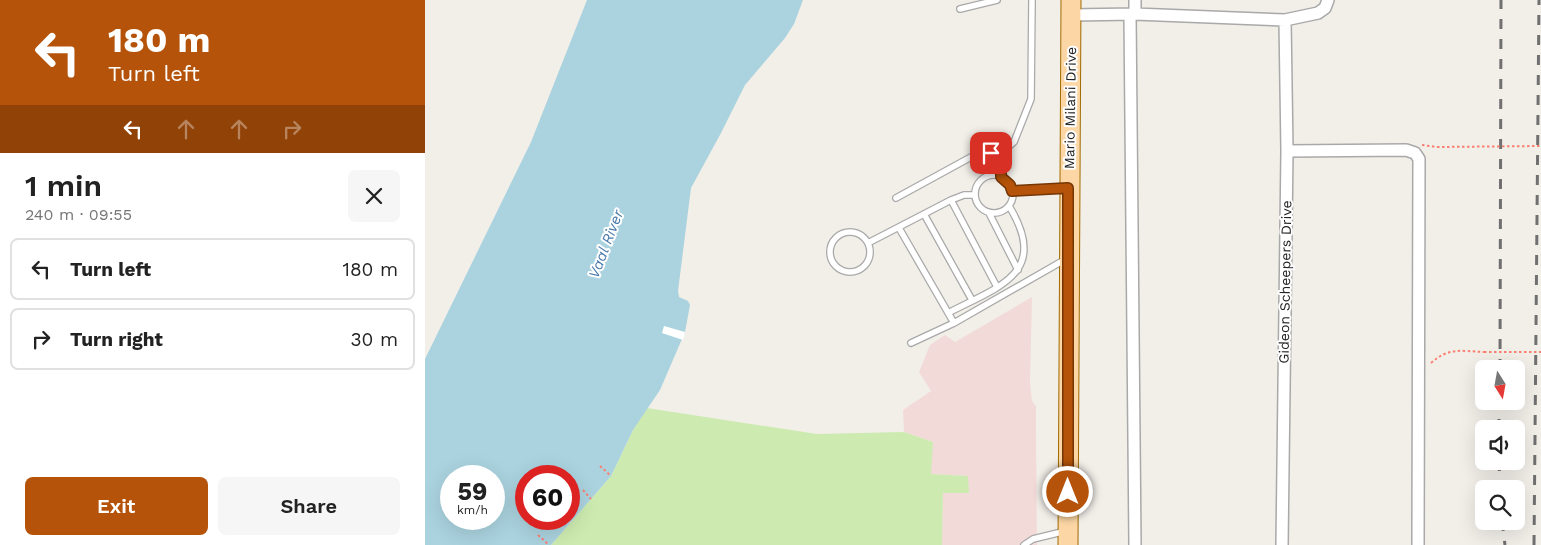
<!DOCTYPE html>
<html lang="en">
<head>
<meta charset="utf-8">
<style>
	:root { --surface:#fff; --page:#f6f6f6; --text:#222; --muted:#767676; --line:#e0e0e0; --accent:#b45309 }
	body { margin:0; font-family:"Work Sans",sans-serif; background:var(--page); color:var(--text); height:100vh; display:flex; flex-direction:column; font-size:19px; white-space:nowrap }
	* { box-sizing:border-box; margin:0 }
	p { font-size:16px; color:var(--muted) }
	.icon { flex:none; width:28px; height:28px; fill:none; stroke:currentColor; stroke-width:2; stroke-linecap:round; stroke-linejoin:round }
	.map { position:relative; flex:1; overflow:hidden }
	.drawer { display:flex; flex-direction:column; background:var(--surface); width:425px }
	.drawer>* { flex:none }
	.banner { background:#b45309; color:#fff; overflow:hidden }
	.needle { width:32px; rotate:169deg }
	.tools { position:absolute; left:1050px; top:360px; display:grid; gap:10px }
	.tools a { display:grid; place-items:center; width:50px; height:50px; border-radius:8px; background:var(--surface); box-shadow:0 5px 20px #0002; font-size:25px }
	.speed { position:absolute; left:15px; top:465px; display:flex; gap:10px; font-size:25px; font-weight:700; text-align:center }
	.speed>* { display:grid; place-content:center; width:65px; height:65px; border-radius:50%; background:var(--surface); box-shadow:0 5px 20px #0002; line-height:1 }
	.speed small { font-size:12px; font-weight:400 }
	.speed .limit { border:8px solid #d22; background:#fff; color:#111 }
	.pin { position:absolute; display:grid; place-items:center; width:42px; height:42px; color:#fff; margin:-21px; border-radius:10px; box-shadow:0 2px 8px #0006 }
	.me { position:absolute; width:55px; margin:-28px; rotate:0deg; stroke-linejoin:round; filter:drop-shadow(0 0 4px #0008) }
	.turn { display:flex; align-items:center; gap:18px; height:105px; padding:0 25px; font-size:22px }
	.turn .icon { width:65px; height:65px; stroke-width:2.5 }
	.turn b { display:block; font-size:35px; line-height:42px }
	.lanes { display:flex; align-items:center; height:48px; padding:0 25px; background:#0003; justify-content:center; gap:25px; direction:ltr }
	.lanes .off { opacity:.35 }
	.round { display:grid; place-items:center; flex:none; width:52px; height:52px; border-radius:8px; background:var(--page) }
	.headline { display:flex; align-items:center; justify-content:space-between; height:85px; padding:0 25px }
	h1 { font-size:30px; font-weight:600; line-height:38px }
	.cta { display:flex; gap:10px; margin-top:auto; padding:10px 25px }
	.cta a { flex:1; height:58px; border-radius:8px; background:var(--accent); color:#fff; font-size:20px; font-weight:600; line-height:58px; text-align:center }
	.cta a+a { background:var(--page); color:var(--text) }
	ul { padding:0; list-style:none }
	li { display:flex; align-items:center; gap:15px; height:62px; margin:0 10px 8px; padding:0 15px; border:2px solid var(--line); border-radius:8px }
	li div { flex:1 }
	li b { display:block; font-size:19px }
	li em { font-style:normal }
	main { display:flex; flex:1; min-height:0 }
	.map>svg:first-child { display:block }
	.commercial { fill:#f2dad9 }
	.grass { fill:#cdebb0 }
	.water { fill:#aad3df; fill-rule:evenodd }
	.pier { fill:#fff }
	.lines { fill:none; stroke-linecap:round; stroke-linejoin:round }
	.lane-casing { stroke:#a9a9a9; stroke-width:8 }
	.street-casing { stroke:#a9a9a9; stroke-width:14 }
	.primary-casing { stroke:#a06b00; stroke-width:21 }
	.path { stroke:#fa8072; stroke-width:2; stroke-dasharray:2.5 2.5; stroke-linecap:butt }
	.lane { stroke:#fff; stroke-width:5.5 }
	.street { stroke:#fff; stroke-width:11 }
	.primary { stroke:#fcd6a4; stroke-width:19 }
	.rail { stroke:#707070; stroke-width:3; stroke-dasharray:10 10; stroke-linecap:butt }
	.path-bridge { stroke:#fa8072; stroke-width:2; stroke-dasharray:2.5 2.5; stroke-linecap:butt }
	.route-casing { stroke:#753606; stroke-width:12 }
	.route { stroke:#b45309; stroke-width:9 }
	.labels { text-anchor:middle; dominant-baseline:central; stroke-width:4; stroke-linejoin:round; paint-order:stroke }
	.street-label { font-size:14px; fill:#222; stroke:#fff }
	.water-label { font-size:15px; font-style:italic; fill:#4a7aab; stroke:#fff }
</style>
</head>
<body>
<main>
<section class="drawer">
<div class="banner">
<div class="turn"><svg class="icon" aria-label="left" viewBox="0 0 24 24"><path d="M17 20v-9H6M10 6l-5 5 5 5"/></svg><div><b>180 m</b>Turn left</div></div>
<div class="lanes"><svg class="icon" aria-label="left" viewBox="0 0 24 24"><path d="M17 20v-9H6M10 6l-5 5 5 5"/></svg><svg class="icon off" aria-label="ahead" viewBox="0 0 24 24"><path d="M12 20V5M6 11l6-6 6 6"/></svg><svg class="icon off" aria-label="ahead" viewBox="0 0 24 24"><path d="M12 20V5M6 11l6-6 6 6"/></svg><svg class="icon off" aria-label="right" viewBox="0 0 24 24"><path d="M7 20v-9h11M14 6l5 5-5 5"/></svg></div>
</div>
<div class="headline"><div><h1>1 min</h1><p>240 m · 09:55</p></div><a class="round"><svg class="icon" aria-label="close" viewBox="0 0 24 24"><path d="M6 6l12 12M18 6L6 18"/></svg></a></div>
<ul>
<li><svg class="icon" aria-label="left" viewBox="0 0 24 24"><path d="M17 20v-9H6M10 6l-5 5 5 5"/></svg><div><b>Turn left</b></div><em>180 m</em></li>
<li><svg class="icon" aria-label="right" viewBox="0 0 24 24"><path d="M7 20v-9h11M14 6l5 5-5 5"/></svg><div><b>Turn right</b></div><em>30 m</em></li>
</ul>
<div class="cta"><a>Exit</a><a>Share</a></div>
</section>
<div class="map">
<svg width="1116" height="545" viewBox="0 0 1116 545">
	<rect width="100%" height="100%" fill="#f2efe9"/>
	<!-- commercial -->
	<path class="commercial" d="M607 297 605 383 607 401 611 406V426L612 545H517L518 493 542 476 505 474 508 442 479 432 478 410 506 391 494 372 505 345 520 335 530 342Z"/>
	<!-- grass -->
	<path class="grass" d="M222 408 392 434 479 432 508 442 506 474 543 476 544 493H518L517 545H126L186 476 208 430Z"/>
	<!-- water -->
	<path class="water" d="M162 0H378L369 24 360 38 320 85 296 133 266 188 253 291 254 297 263 301 265 305 260 332 235 390 208 430 186 476 126 545H0V359L106 142ZM26 476H69V519H26ZM101 476H144V519H101Z"/>
	<!-- pier -->
	<path class="pier" d="M239 326 260 332 258 340 237 333Z"/>
	<g class="lines">
		<defs>
			<path id="lane" d="M535 9 572 0
				M550 194a19 19 0 1 1 38 0a19 19 0 1 1-38 0Z
				M575 177 576 153
				M587 191 641 189
				M471 198 546 157 576 153 589 142 606 99 607 0
				M526 200 572 287
				M564 213 593 270
				M499 214 547 300
				M474 228 529 323
				M405 252a20 20 0 1 1 40 0a20 20 0 1 1-40 0Z
				M443 243 526 200 539 195H549
				M523 313C575 286 625 273 584 206
				M486 343 529 323 641 259
				M599 545 608 539 641 531"/>
			<path id="street" d="M710 0V14
				M705 14 710 545
				M646 15 710 14 860 20 893 13 900 8 903 0
				M862 151 981 150 990 153 994 159 993 545
				M857 545 862 151 860 20"/>
			<path id="primary" d="M643 545 646 0"/>
		</defs>
		<!-- lane casing -->
		<use href="#lane" class="lane-casing"/>
		<!-- street casing -->
		<use href="#street" class="street-casing"/>
		<!-- primary casing -->
		<use href="#primary" class="primary-casing"/>
		<!-- path -->
		<path class="path" d="M997 145 1012 147
			M1006 363C1024 347 1036 351 1059 352
			M175 466 186 476
			M158 490 166 499
			M141 519 145 522
			M113 535 124 545"/>
		<!-- lane -->
		<use href="#lane" class="lane"/>
		<!-- street -->
		<use href="#street" class="street"/>
		<!-- primary -->
		<use href="#primary" class="primary"/>
		<!-- rail -->
		<path class="rail" d="M1075 369 1076 0
			M1074 429V401
			M1074 461 1075 489
			M1077 521 1080 545
			M1109 545 1114 0"/>
		<!-- path-bridge -->
		<path class="path-bridge" d="M1012 147 1116 146
			M1059 352H1116"/>
	</g>
	<g class="lines">
		<defs>
			<path id="route" d="M566 153H576V177L585 185 587 191 643 188V492"/>
		</defs>
		<!-- route casing -->
		<use href="#route" class="route-casing"/>
		<!-- route -->
		<use href="#route" class="route"/>
	</g>
	<g class="labels">
		<!-- street labels -->
		<g class="street-label">
			<text transform="translate(645 108) rotate(-89)">Mario Milani Drive</text>
			<text transform="translate(860 282) rotate(-89)">Gideon Scheepers Drive</text>
		</g>
		<!-- water labels -->
		<g class="water-label">
			<text transform="translate(181 244) rotate(-69)">Vaal River</text>
		</g>
	</g>
</svg>
<div class="tools">
<a><svg class="needle" viewBox="-14 -14 28 28"><path d="M0-13l5 13h-10z" fill="#e53935"/><path d="M0 13l5-13h-10z" fill="#767676"/></svg></a>
<a><svg class="icon" aria-label="sound" viewBox="0 0 24 24"><path d="M4 9h4l5-4v14l-5-4H4zM17 9q2 3 0 6"/></svg></a>
<a><svg class="icon" aria-label="search" viewBox="0 0 24 24"><circle cx="10" cy="10" r="6"/><path d="M15 15l6 6"/></svg></a>
</div>
<div class="speed"><div>59<small>km/h</small></div><div class="limit">60</div></div>
<div class="pin" style="left:566px;top:153px;background:#d93025"><svg class="icon" aria-label="arrive" viewBox="0 0 24 24"><path d="M6 21V4h12l-3 4 3 4H6"/></svg></div>
<svg class="me" style="left:643px;top:492px" viewBox="-20 -20 40 40"><circle r="17" fill="#b45309" stroke="#fff" stroke-width="3"/><path d="M0-11L8 9 0 5-8 9z" fill="#fff"/></svg>
</div>
</main>
</body>
</html>
